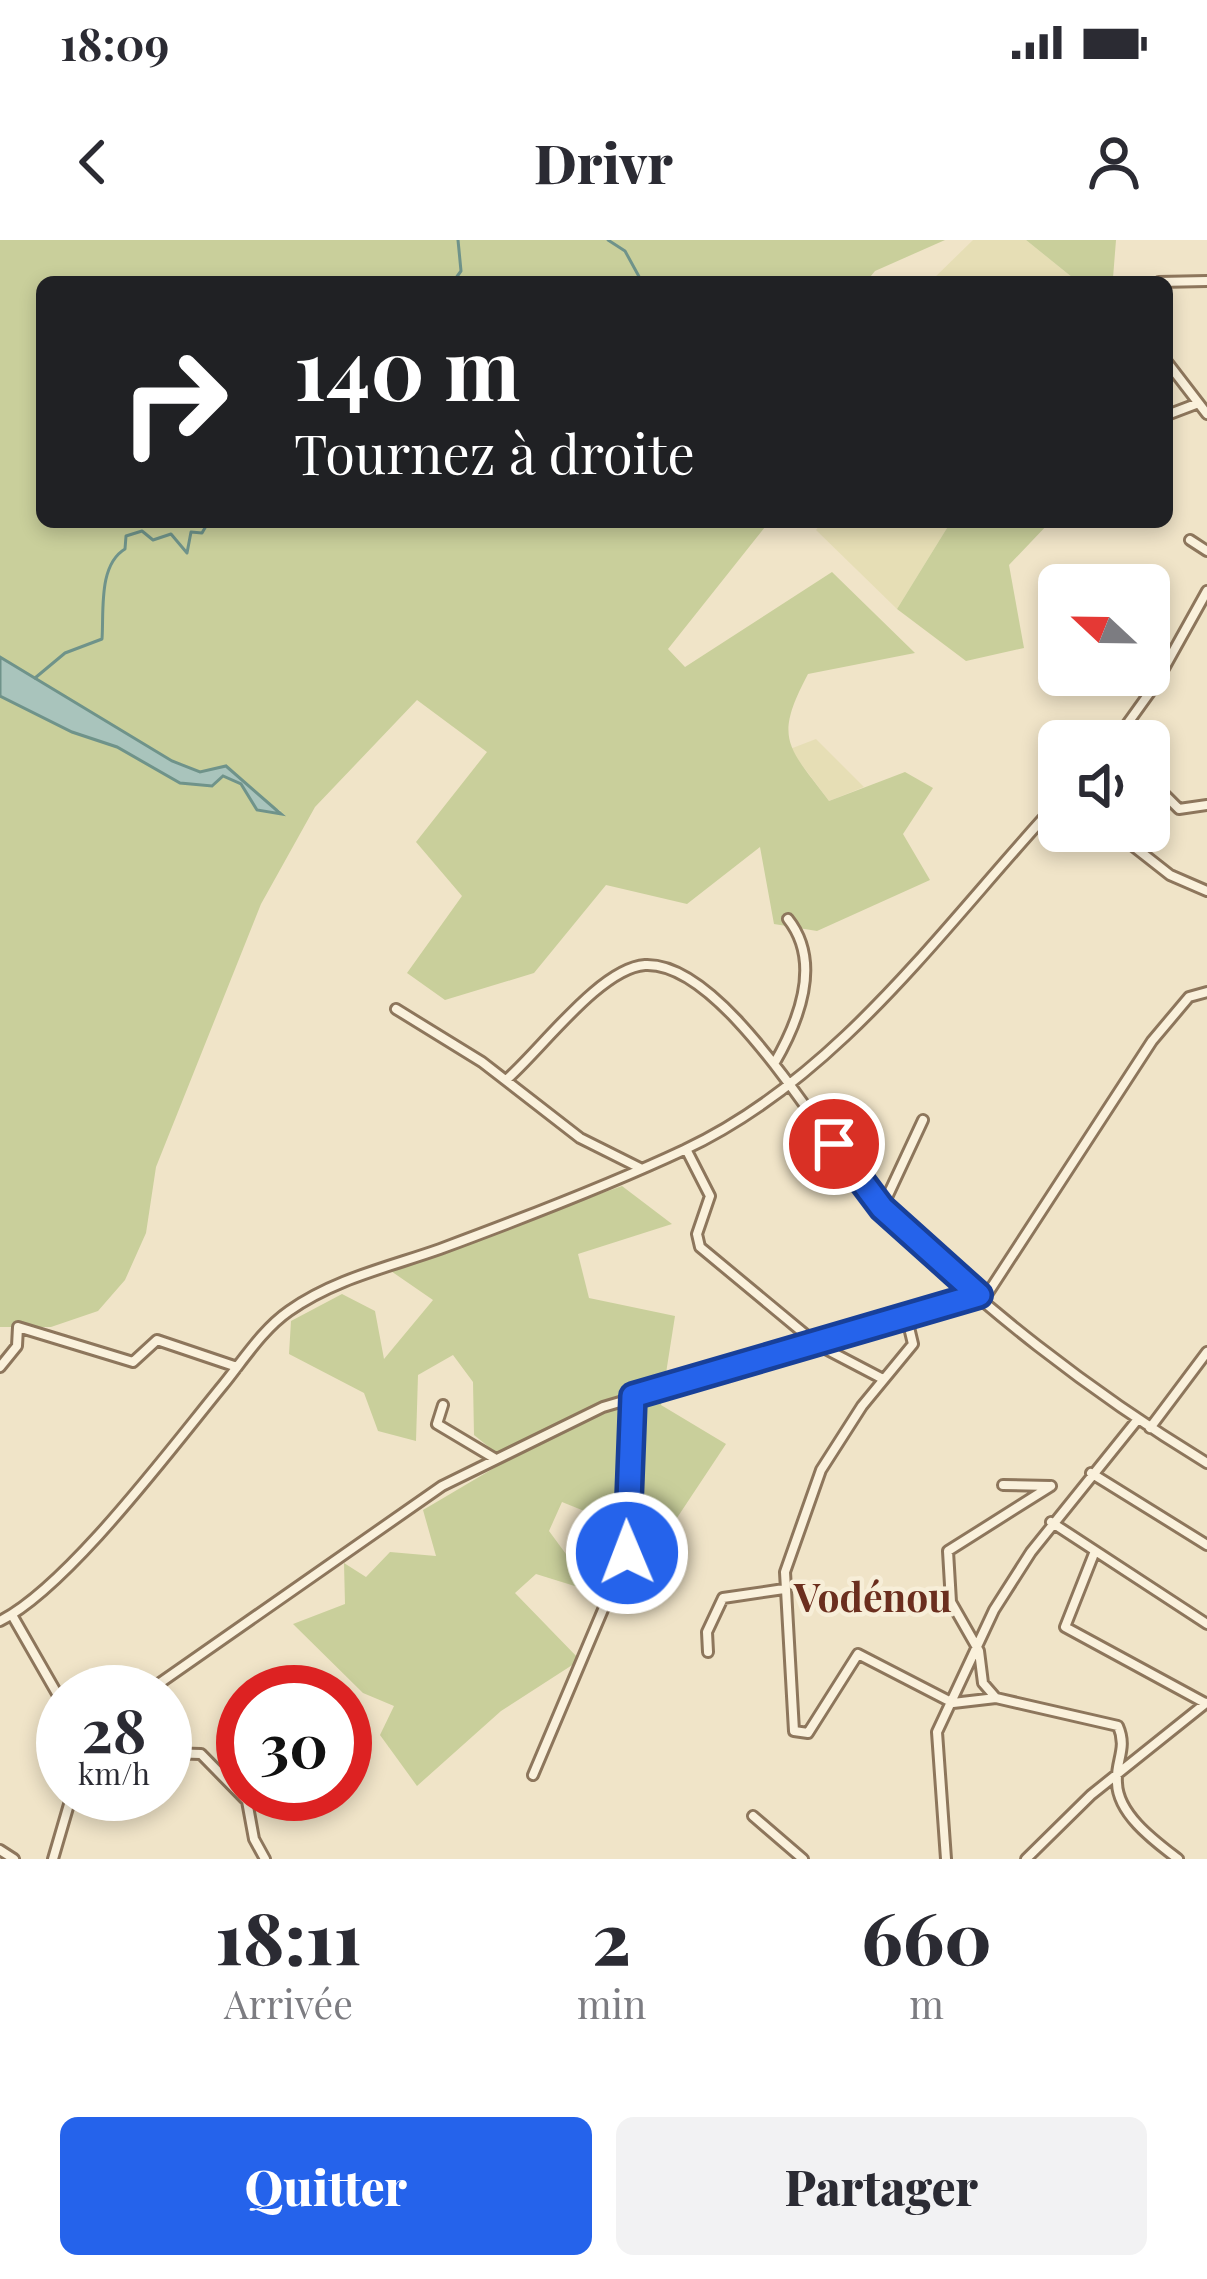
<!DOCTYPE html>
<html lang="fr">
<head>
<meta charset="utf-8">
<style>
	:root { --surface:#fff; --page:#f2f2f3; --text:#2b2b33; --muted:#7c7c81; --accent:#2563eb }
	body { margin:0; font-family:"Playfair Display",serif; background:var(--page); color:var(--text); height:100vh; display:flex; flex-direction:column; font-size:45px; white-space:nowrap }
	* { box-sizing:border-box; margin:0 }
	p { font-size:39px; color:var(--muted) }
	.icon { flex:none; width:66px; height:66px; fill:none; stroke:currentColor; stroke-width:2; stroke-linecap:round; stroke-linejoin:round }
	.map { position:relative; height:1619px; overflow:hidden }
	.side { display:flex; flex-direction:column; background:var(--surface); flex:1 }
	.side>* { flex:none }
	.guide { position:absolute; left:36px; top:36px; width:1137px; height:252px; border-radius:18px; box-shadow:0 6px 18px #0003; background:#202124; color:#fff; overflow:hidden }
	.needle { width:78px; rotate:292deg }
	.controls { position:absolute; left:1038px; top:324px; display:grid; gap:24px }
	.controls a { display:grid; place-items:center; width:132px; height:132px; border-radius:18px; background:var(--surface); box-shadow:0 6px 18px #0003; font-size:60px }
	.speed { position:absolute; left:36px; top:1425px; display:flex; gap:24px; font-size:60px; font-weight:700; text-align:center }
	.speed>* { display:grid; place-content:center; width:156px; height:156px; border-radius:50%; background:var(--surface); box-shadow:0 6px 18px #0003; line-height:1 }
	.speed small { font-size:30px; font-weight:400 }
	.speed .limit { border:18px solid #d22; background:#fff; color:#111 }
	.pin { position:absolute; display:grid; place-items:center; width:102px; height:102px; color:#fff; margin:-51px; border:6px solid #fff; border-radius:50%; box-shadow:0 3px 12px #0007 }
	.me { position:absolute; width:132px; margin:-66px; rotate:359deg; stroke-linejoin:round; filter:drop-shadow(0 0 9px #0008) }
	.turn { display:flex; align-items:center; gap:42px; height:252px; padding:0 60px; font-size:54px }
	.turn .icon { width:156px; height:156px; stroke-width:2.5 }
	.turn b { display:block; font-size:84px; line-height:102px }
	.eta { display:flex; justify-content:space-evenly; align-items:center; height:204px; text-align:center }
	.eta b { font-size:72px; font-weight:800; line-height:84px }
	.cta { display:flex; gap:24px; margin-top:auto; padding:24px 60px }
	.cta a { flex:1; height:138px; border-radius:18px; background:var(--accent); color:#fff; font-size:48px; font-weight:800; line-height:138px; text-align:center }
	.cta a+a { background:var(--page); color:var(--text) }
	.status { display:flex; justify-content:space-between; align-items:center; height:84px; padding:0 60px; background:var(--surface); direction:ltr }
	.status svg { height:33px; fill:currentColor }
	header { display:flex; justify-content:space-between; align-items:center; height:156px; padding:0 60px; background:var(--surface); font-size:54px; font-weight:800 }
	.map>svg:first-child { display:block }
	.farmland { fill:#e6deb5 }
	.green { fill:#c9cf9b }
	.water { fill:#a9c4bc; stroke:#6f938a; stroke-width:3 }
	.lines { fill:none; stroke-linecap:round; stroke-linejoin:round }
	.stream { stroke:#6f938a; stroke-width:3 }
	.minor-casing { stroke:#8d765c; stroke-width:14 }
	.minor { stroke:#faf1dc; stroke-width:8 }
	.route-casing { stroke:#184099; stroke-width:30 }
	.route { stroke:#2563eb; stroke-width:21 }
	.labels { text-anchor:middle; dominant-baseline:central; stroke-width:9; stroke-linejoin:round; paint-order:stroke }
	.quarter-label { font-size:39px; font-weight:bold; fill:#6b2e1e; stroke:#f7eed8 }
</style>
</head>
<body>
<div class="status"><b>18:09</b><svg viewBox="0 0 49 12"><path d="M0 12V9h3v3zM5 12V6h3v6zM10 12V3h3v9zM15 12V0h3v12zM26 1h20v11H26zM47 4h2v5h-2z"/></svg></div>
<header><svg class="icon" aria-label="back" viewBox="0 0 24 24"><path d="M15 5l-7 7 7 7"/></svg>Drivr<svg class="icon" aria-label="person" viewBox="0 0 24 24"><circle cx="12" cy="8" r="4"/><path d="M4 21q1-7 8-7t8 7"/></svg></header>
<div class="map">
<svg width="1207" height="1619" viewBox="0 0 1207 1619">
	<rect width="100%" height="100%" fill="#f0e4c8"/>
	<!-- farmland -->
	<path class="farmland" d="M973 0H1026L1078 42H930Z
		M822 282H942L947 288 897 369 816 290Z
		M816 499 864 547 829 561 790 509Z"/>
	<!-- green -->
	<path class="green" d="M0 0H945L875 31 866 42H42V282H769L668 409 685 427 832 332 915 413 808 434C773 500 788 506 829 561L905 532 933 548 903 594 930 640 817 691 774 684 760 607 687 664 606 645 534 733 445 760 407 733 462 656 416 602 487 512 417 460 315 567 261 664 156 927 146 993 125 1040 98 1071 51 1087H0V456L72 492 117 507 180 543 223 536 241 544 257 570 281 571 262 561 227 526 200 532 172 521 0 417Z
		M1026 0H1116L1113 38 1078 42Z
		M942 282H1050L1009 325 1024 408 966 421 897 369 947 288Z
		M622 946 672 984 578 1014 589 1058 675 1076 661 1165 726 1204 661 1302 562 1262 549 1291 594 1352 536 1334 515 1353 580 1420 501 1471 417 1546 380 1495 394 1466 363 1453 293 1384 345 1364 344 1323 366 1337 390 1312 436 1316 423 1270 506 1221 474 1195 473 1142 453 1115 418 1135 416 1201 378 1191 364 1153 289 1114 291 1081 342 1054 375 1071 384 1119 433 1060 388 1029Z"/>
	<!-- water -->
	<path class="water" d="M0 417 172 521 200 532 226 526 281 574 257 570 241 544 223 536 212 546 180 543 117 507 72 492 0 456Z"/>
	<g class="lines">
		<!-- stream -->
		<path class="stream" d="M608 0 625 11 642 42
			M453 42 461 31 458 0
			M35 438 65 413 102 399C104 372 98 325 125 309L126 296 142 291 153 300 171 294 187 313 191 292 202 293 206 286 224 282"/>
		<defs>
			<path id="minor" d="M1159 42 1207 41
				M1167 122 1207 174
				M1167 175 1196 164
				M1190 300 1207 311
				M1115 501 1153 448 1207 351
				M1149 539 1179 569 1207 565
				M1114 591 1170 635 1207 651
				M396 769 482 822 580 898 640 928
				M774 824C799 781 822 722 788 679
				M506 840C540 811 600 728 645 725 728 721 830 916 883 969 978 1065 1092 1153 1207 1223
				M686 909 710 956 697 994 700 1007 818 1105 883 1139
				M882 968 923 880
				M984 1059 1152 801 1189 757 1207 752
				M906 1075 913 1104 862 1166 821 1230 785 1332 794 1491 808 1493 858 1414 953 1463 996 1458
				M0 1127 17 1106 18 1087 133 1122 157 1100 237 1127
				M443 1165 437 1184 494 1218
				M1150 1188 1207 1112
				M1091 1233 1207 1305
				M1003 1245 1051 1246
				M1051 1246 948 1311 951 1362 979 1411 983 1443 996 1458 1118 1486C1128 1509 1115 1521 1117 1543 1118 1575 1156 1602 1178 1619
				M1051 1282 1207 1384
				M1095 1311 1065 1387 1205 1463
				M12 1375 63 1464
				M0 1381C68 1347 172 1207 223 1145 244 1119 263 1089 289 1071 334 1039 389 1027 440 1009 521 979 605 947 684 910 840 837 944 685 1059 561
				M708 1412 707 1392 723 1358 784 1349
				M147 1452 442 1246 603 1167 978 1056
				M165 1513 201 1514 247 1561 254 1599 265 1619
				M533 1535 627 1313 633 1156
				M753 1576 803 1619
				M0 1610 14 1619
				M53 1619 72 1554
				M946 1619 937 1492 994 1370 1031 1312 1138 1179
				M1026 1619 1091 1555 1206 1463"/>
		</defs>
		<!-- minor casing -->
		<use href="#minor" class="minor-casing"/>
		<!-- minor -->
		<use href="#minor" class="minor"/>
	</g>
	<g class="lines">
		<defs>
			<path id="route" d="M627 1313 633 1156 979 1055 882 968 834 904"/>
		</defs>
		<!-- route casing -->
		<use href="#route" class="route-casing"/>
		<!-- route -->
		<use href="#route" class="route"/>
	</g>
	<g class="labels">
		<!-- quarter labels -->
		<g class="quarter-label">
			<text x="873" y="1356">Vodénou</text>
		</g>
	</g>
</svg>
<div class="controls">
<a><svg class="needle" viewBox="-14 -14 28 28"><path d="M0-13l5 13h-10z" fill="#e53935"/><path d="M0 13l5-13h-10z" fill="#7c7c81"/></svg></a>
<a><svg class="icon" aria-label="sound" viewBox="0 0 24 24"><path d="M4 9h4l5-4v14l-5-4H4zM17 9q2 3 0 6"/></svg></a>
</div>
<div class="speed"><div>28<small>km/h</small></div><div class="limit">30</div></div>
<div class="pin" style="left:834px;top:904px;background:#d93025"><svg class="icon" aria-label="arrive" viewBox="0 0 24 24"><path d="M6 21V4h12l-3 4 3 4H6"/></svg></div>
<svg class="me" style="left:627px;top:1313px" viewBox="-20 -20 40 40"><circle r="17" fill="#2563eb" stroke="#fff" stroke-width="3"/><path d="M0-11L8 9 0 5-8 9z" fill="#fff"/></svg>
<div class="guide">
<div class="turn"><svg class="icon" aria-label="right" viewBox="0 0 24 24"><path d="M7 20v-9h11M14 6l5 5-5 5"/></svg><div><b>140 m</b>Tournez à droite</div></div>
</div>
</div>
<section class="side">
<div class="eta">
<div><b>18:11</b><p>Arrivée</p></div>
<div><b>2</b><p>min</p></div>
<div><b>660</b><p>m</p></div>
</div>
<div class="cta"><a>Quitter</a><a>Partager</a></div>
</section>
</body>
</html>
